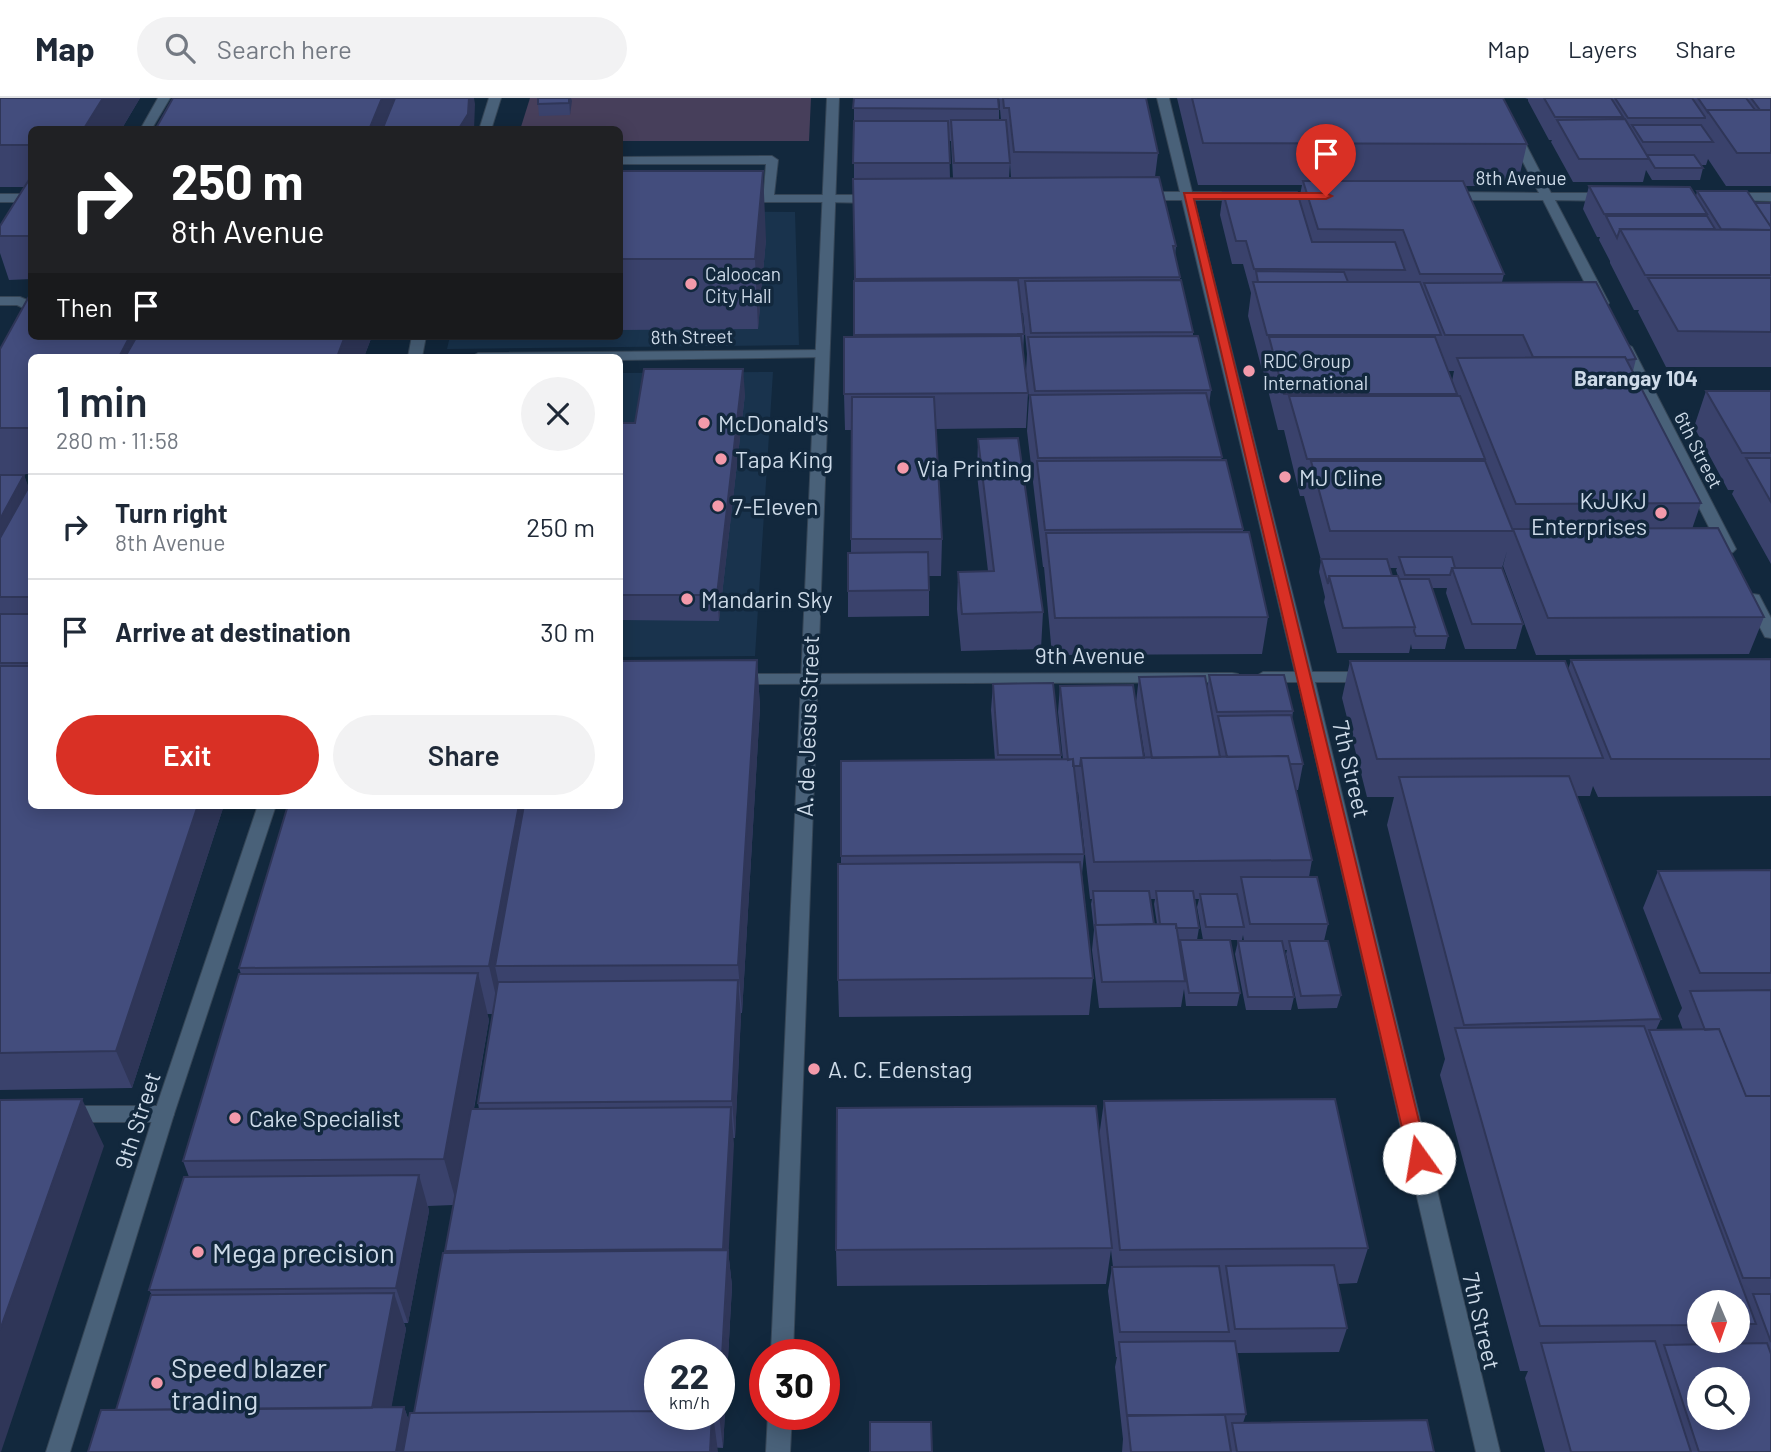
<!DOCTYPE html>
<html lang="en">
<head>
<meta charset="utf-8">
<style>
	:root { --surface:#fff; --page:#f2f2f3; --text:#1f2937; --muted:#747a83; --line:#e0e1e3; --accent:#d93025 }
	body { margin:0; font-family:Barlow,sans-serif; background:var(--page); color:var(--text); height:100vh; display:flex; flex-direction:column; font-size:26px; white-space:nowrap }
	* { box-sizing:border-box; margin:0 }
	p { font-size:23px; color:var(--muted) }
	.icon { flex:none; width:38px; height:38px; fill:none; stroke:currentColor; stroke-width:2; stroke-linecap:round; stroke-linejoin:round }
	.map { position:relative; flex:1; overflow:hidden }
	.side { position:absolute; left:28px; top:256px; width:595px; height:455px; display:flex; flex-direction:column; background:var(--surface); border-radius:10px; box-shadow:0 4px 18px #0003 }
	.side>* { flex:none }
	.hud { position:absolute; left:28px; top:28px; width:595px; height:214px; border-radius:10px; box-shadow:0 4px 18px #0003; background:#202124; color:#fff; overflow:hidden }
	.needle { width:46px; rotate:178deg }
	.tools { position:absolute; left:1687px; top:1192px; display:grid; gap:14px }
	.tools a { display:grid; place-items:center; width:63px; height:63px; border-radius:50%; background:var(--surface); box-shadow:0 4px 18px #0003; font-size:35px }
	.speed { position:absolute; left:644px; top:1241px; display:flex; gap:14px; font-size:35px; font-weight:700; text-align:center }
	.speed>* { display:grid; place-content:center; width:91px; height:91px; border-radius:50%; background:var(--surface); box-shadow:0 4px 18px #0003; line-height:1 }
	.speed small { font-size:18px; font-weight:400 }
	.speed .limit { border:10px solid #d22; background:#fff; color:#111 }
	.pin { position:absolute; display:grid; place-items:center; width:60px; height:60px; color:#fff; margin:-72px -30px; border-radius:50% 50% 50% 0; rotate:-45deg; box-shadow:0 0 7px #0007 }
	.pin .icon { rotate:45deg }
	.me { position:absolute; width:77px; margin:-38px; rotate:347deg; stroke-linejoin:round; filter:drop-shadow(0 0 5px #0008) }
	.turn { display:flex; align-items:center; gap:24px; height:147px; padding:0 28px; font-size:32px }
	.turn .icon { width:91px; height:91px; stroke-width:2.5 }
	.turn b { display:block; font-size:49px; line-height:60px }
	.then { display:flex; align-items:center; height:66px; padding:0 28px; background:#0003; gap:14px; font-size:26px }
	.round { display:grid; place-items:center; flex:none; width:74px; height:74px; border-radius:37px; background:var(--page) }
	.headline { display:flex; align-items:center; justify-content:space-between; height:119px; padding:0 28px }
	h1 { font-size:42px; font-weight:600; line-height:52px }
	.cta { display:flex; gap:14px; margin-top:auto; padding:14px 28px }
	.cta a { flex:1; height:80px; border-radius:42px; background:var(--accent); color:#fff; font-size:28px; font-weight:600; line-height:80px; text-align:center }
	.cta a+a { background:var(--page); color:var(--text) }
	ul { padding:0; list-style:none }
	li { display:flex; align-items:center; gap:21px; height:105px; padding:0 28px; border-top:2px solid var(--line) }
	li div { flex:1 }
	li b { display:block; font-size:26px }
	li em { font-style:normal }
	header { display:flex; align-items:center; gap:42px; box-sizing:border-box; height:98px; padding:0 35px; background:var(--surface); border-bottom:2px solid var(--line) }
	header strong { font-size:33px }
	nav { display:flex; gap:38px; margin-inline-start:auto; font-size:24px }
	.search { width:490px; height:63px; background:var(--page); display:flex; align-items:center; gap:18px; box-sizing:border-box; padding:0 24px; border-radius:38px; color:var(--muted); font-size:26px }
	.map>svg:first-child { display:block }
	.built { fill:#19334d }
	.green { fill:#473f5b }
	.lines { fill:none; stroke-linecap:round; stroke-linejoin:round }
	.service-casing { stroke:#354556; stroke-width:2 }
	.minor-casing { stroke:#354556; stroke-width:2 }
	.secondary-casing { stroke:#354556; stroke-width:2 }
	.service { fill:#496179; fill-rule:evenodd }
	.minor { fill:#496179; fill-rule:evenodd }
	.secondary { fill:#496179; fill-rule:evenodd }
	.wall { fill:#3a426c; fill-rule:evenodd }
	.shaded-wall { fill:#2f3658 }
	.building { fill:#434d7d; stroke:#2f3658; stroke-width:2; fill-rule:evenodd }
	.route { fill:#d93025; stroke:#8d1f18; stroke-width:2 }
	.poi-dot { fill:#f39aaa; stroke:#12283d; stroke-width:2.5 }
	.labels { text-anchor:middle; dominant-baseline:central; stroke-width:7; stroke-linejoin:round; paint-order:stroke }
	.far-street-label { font-size:19px; fill:#cddae8; stroke:#12283d }
	.far-poi-label { font-size:19px; fill:#cddae8; stroke:#12283d; text-anchor:start }
	.far-neighbourhood-label { font-size:21px; font-weight:bold; fill:#cddae8; stroke:#12283d }
	.poi-label { font-size:23px; fill:#cddae8; stroke:#12283d; text-anchor:start }
	.street-label { font-size:23px; fill:#cddae8; stroke:#12283d }
	.near-poi-label { font-size:28px; fill:#cddae8; stroke:#12283d; text-anchor:start }
</style>
</head>
<body>
<header>
<strong>Map</strong>
<div class="search"><svg class="icon" aria-label="search" viewBox="0 0 24 24"><circle cx="10" cy="10" r="6"/><path d="M15 15l6 6"/></svg>Search here</div>
<nav><a>Map</a><a>Layers</a><a>Share</a></nav>
</header>
<div class="map">
<svg width="1771" height="1354" viewBox="0 0 1771 1354">
	<rect width="100%" height="100%" fill="#12283d"/>
	<!-- built -->
	<path class="built" d="M620 113 795 114 799 247 447 251 450 238H620Z
		M773 274 755 558 620 559V275Z"/>
	<!-- green -->
	<path class="green" d="M530 0H811L809 43H620V32H520Z"/>
	<g class="lines">
		<defs>
			<path id="service" d="M772 58 778 62 774 97H829L833 98V104H763L766 66H620V59Z
				M0 199H20L32 204V214L17 207H0Z
				M66 1008H164L171 1010 174 1016 171 1022 164 1024H66L59 1022 56 1016 59 1010Z"/>
			<path id="minor" d="M158 0H170L151 32H140Z
				M489 0H501L491 32H479Z
				M1157 0H1169L1192 94H1246L1252 98 1246 102H1194L1312 574H1368L1376 579 1368 584H1315L1500 1354H1476L1298 584H1263L1255 579 1263 574H1295L1182 102H1141L1135 98 1141 94H1180Z
				M1490 0H1502L1551 95H1610L1616 99 1610 103 1555 102 1609 205 1607 208 1602 209 1595 205 1543 102H1446L1440 98 1446 94 1539 95Z
				M1729 95H1771V103L1725 102 1723 99Z
				M0 96H32V104H0Z
				M829 97H875L881 101 875 105 825 104V98Z
				M412 238H426L422 259H408Z
				M1625 245 1632 249 1736 451 1733 454 1728 456 1720 451 1618 249Z
				M822 252 827 253V259L620 262V259H471L478 255Z
				M1753 496 1759 497 1771 520V540L1765 539 1745 501Z
				M1232 575 1238 576 1240 580 1238 584 735 586 727 581 735 576Z
				M258 707H276L174 1016 70 1354H46L154 1016Z"/>
			<path id="secondary" d="M827 0H839L793 1256H771Z
				M768 1316H792L790 1354H766Z"/>
		</defs>
		<!-- service casing -->
		<use href="#service" class="service-casing"/>
		<!-- minor casing -->
		<use href="#minor" class="minor-casing"/>
		<!-- secondary casing -->
		<use href="#secondary" class="secondary-casing"/>
		<!-- service -->
		<use href="#service" class="service"/>
		<!-- minor -->
		<use href="#minor" class="minor"/>
		<!-- secondary -->
		<use href="#secondary" class="secondary"/>
	</g>
	<!-- wall -->
	<path class="wall" d="M0 0H140L121 32H32V181L9 182 0 155V128L24 89H0Z
		M538 0H571L570 17 539 18 538 6Z
		M854 0 999 11V22H1001L999 0H1146L1158 55 1155 79 1176 148 1175 158 1180 179V182L1193 234V238L1211 292 1209 307 1222 359 1221 362 1243 431V434L1268 519 1262 556 1052 557 1044 469H1043L1027 333 1029 300 1026 274 1027 256 1023 215H1022L1024 236 1023 256 1028 295 1026 330 936 331 942 441 941 478H929V518L848 519V455H851V332H845L844 296 854 239ZM949 43H951L953 80H950ZM1009 51 1011 80H1009L1010 65Z
		M1177 0H1503L1527 46 1517 88H1465L1504 176 1502 184 1636 261 1633 273 1701 405 1692 431 1764 519 1749 556 1536 557 1503 468 1507 453 1502 470 1523 526 1516 551H1465L1446 495 1447 490H1432L1448 538 1445 551H1412L1411 546 1409 555H1337L1324 504 1325 499 1319 474 1321 462 1304 398H1300L1284 332H1278L1263 272H1262L1248 218 1251 195 1243 166H1232L1220 117 1223 94 1299 102 1302 87H1198ZM1448 273H1454L1452 283ZM1389 470H1397L1396 472 1398 478H1392Z
		M1525 0H1771V88H1726L1708 61 1706 67H1701L1703 70 1700 82H1652L1646 72 1643 84H1573L1551 44 1552 42H1549L1528 3V1Z
		M620 73 766 141 758 231 620 232Z
		M1589 88 1696 98 1697 93 1755 105H1771V269H1666L1638 214 1639 212H1634L1610 165V163L1599 142 1600 139H1597L1583 111Z
		M372 238 364 259H32V376H0V251Z
		M1706 293H1771V466L1732 396 1734 392H1728L1694 329Z
		M745 296 719 523 620 522V325H635Z
		M978 341 1043 514 1041 551 961 553 957 511 958 474 988 473 977 377Z
		M0 377H24L28 389 32 383V707H224L132 990 0 992Z
		M1771 561V698L1598 699 1593 688 1590 698H1577L1661 921 1656 932H1683L1678 918 1682 910 1643 810 1658 773 1771 772V1354H1545L1525 1280 1528 1273H1520L1440 977 1445 961 1387 727 1394 699H1367L1342 600 1350 563 1568 572 1571 562ZM1699 1204H1738V1242H1699Z
		M757 562 760 609 742 915H741L735 1040H733L728 1152 732 1188 723 1350 116 1312 152 1197 149 1192 189 1079 183 1063 241 876 239 870 620 707ZM487 916H493L478 1005 479 1011H474L489 922ZM453 1107 446 1155 414 1315 409 1323 404 1309H391L406 1231 404 1225H408L429 1113 428 1108Z
		M1209 577 1293 613 1292 621 1303 666 1298 692H1296L1312 762 1309 779 1328 826 1324 843 1341 897 1337 910 1298 911 1286 856 1287 852H1284L1294 899 1291 912H1246L1235 856 1238 843H1244L1243 837 1242 842H1230L1240 895 1237 908H1186L1184 891 1181 909 1099 910 1092 852 1094 832 1091 806 1092 801H1090L1078 694H1077L1084 756 1082 776 1093 880 1089 917 839 919 838 882 841 766V663L995 662 991 612 993 586 1061 657V662H1063L1058 614 1060 588 1145 660 1136 604 1139 579 1207 592ZM1150 801H1155L1154 806 1157 826H1154ZM1195 801H1199L1197 809 1203 842H1197L1199 830Z
		M1104 1003 1368 1150 1357 1185 1338 1186 1347 1230 1339 1254 1236 1255 1246 1316 1243 1325 1434 1354H1122L1123 1341 1115 1269 1117 1259H1116L1108 1193 1112 1169H1113L1111 1152 1106 1186 837 1188 836 1152 1099 1039Z"/>
	<!-- shaded-wall -->
	<path class="shaded-wall" d="M103 0H140L121 32H83Z
		M382 0H403L393 32H369Z
		M469 0H474L475 6 474 32H458Z
		M569 0H571L572 3 570 17Z
		M763 73 766 141 758 231 755 161Z
		M130 238H165L155 259H119Z
		M345 238H372L364 259H337Z
		M743 271 745 296 719 523 717 497Z
		M24 377 32 398 0 486V421Z
		M757 562 760 609 742 915 738 867Z
		M198 707H224L132 990 116 953Z
		M519 707H531L495 868 502 901 500 916 489 868Z
		M478 875 489 922 457 1107 444 1061Z
		M738 882 741 919 735 1040 732 1003Z
		M82 1001 104 1048 1 1354H0V1232Z
		M731 1009 734 1046 728 1167V1152L732 1188 723 1350 719 1316 727 1186 723 1151Z
		M419 1077 429 1113 408 1225 396 1190Z
		M394 1195 406 1231 385 1344 372 1310Z
		M404 1309 419 1353V1354H396Z
		M712 1316H713L718 1354H710Z"/>
	<!-- building -->
	<path class="building" d="M0 0H103L83 32H32V47H0Z
		M173 0H382L369 32H155Z
		M395 0H469L468 16 458 32H382Z
		M538 0H569V5L538 6Z
		M854 0H998L999 11 853 10Z
		M1003 0H1146L1158 55 1014 54 1009 10H1004Z
		M1192 0H1503L1527 46 1203 45Z
		M1544 0H1611L1623 19H1555Z
		M1615 0H1692L1705 19V20H1628Z
		M1698 0H1746L1755 12H1707V13Z
		M1751 0H1771V12H1760Z
		M1707 12H1771V55H1737Z
		M1625 21 1649 61H1579L1557 22Z
		M951 22H1006L1010 65H954Z
		M854 23H948L950 65H853Z
		M1632 27H1701L1713 44H1643Z
		M1647 57H1694L1703 70H1655Z
		M620 73H763L755 161H620Z
		M32 77V138H0V128Z
		M1159 79 1176 148H1173L1180 179 855 181 853 81Z
		M1303 83H1463L1504 176H1420L1403 132 1318 131Z
		M1589 88 1690 89 1707 116H1604Z
		M1697 93H1747L1771 129V132L1721 131Z
		M1223 94H1297L1312 144H1395L1405 172 1254 171 1246 143H1236Z
		M1755 105H1771V129Z
		M1606 118H1707L1715 131H1620L1617 140Z
		M1620 131 1771 132V177H1645Z
		M1256 173 1344 174 1348 184H1258Z
		M1648 180H1771V234L1678 233Z
		M1018 182 1024 236 854 237V183Z
		M1181 182 1193 234 1031 235 1025 183Z
		M1253 184H1420L1441 237H1267Z
		M1596 184 1636 261 1627 262 1625 259H1533L1523 237H1445L1424 185Z
		M32 193V238H130L119 259H32V330H0V251Z
		M137 238H345L337 259H125Z
		M1021 238 1028 295 844 296V239Z
		M1198 238 1211 292 1035 293 1028 239Z
		M1269 239H1435L1457 296H1284Z
		M1625 259 1701 405 1516 406 1457 260Z
		M644 271H743L717 497H620V409L621 401H620V325H635Z
		M1706 293H1771V355H1742Z
		M1206 295 1222 359 1038 360 1030 297Z
		M1289 298H1460L1485 361H1307Z
		M852 299H934L942 441H851Z
		M1018 340 1043 514 962 516 958 474 994 473 978 341Z
		M1746 360H1771V404Z
		M1226 362 1243 431 1045 432 1037 363Z
		M1311 363H1485L1513 433H1330Z
		M0 377H24L0 421Z
		M32 383V499H0V440Z
		M1718 430 1764 519 1548 520 1513 431Z
		M1249 434 1268 519 1055 520 1046 435Z
		M928 454 929 492 848 493V455Z
		M1399 459H1452L1455 470H1452L1450 477H1405Z
		M1321 461H1387L1392 478H1329L1328 486Z
		M1452 470H1502L1523 526H1472Z
		M1329 478H1398L1415 529 1343 530Z
		M1399 481H1429L1448 538H1416L1414 533 1415 529Z
		M0 516H32V565H0Z
		M1771 561V661H1611L1571 562Z
		M757 562 738 867 495 868 524 707H620V563Z
		M1350 563H1565L1603 660 1377 661Z
		M0 568H32V707H198L116 953 0 955Z
		M1209 577H1284L1293 613 1217 614Z
		M1205 578 1220 659 1152 660 1139 579Z
		M1053 585 1061 657H998L993 586Z
		M1133 587 1144 660H1081L1080 668H1073V661L1068 662 1060 588Z
		M1291 617 1303 666H1290L1288 658 1227 659 1218 618Z
		M1288 658 1312 762 1094 764 1081 660Z
		M1073 661 1084 756 841 758V663Z
		M1569 678 1661 921 1464 927 1399 679Z
		M288 707H519L489 868 239 870Z
		M1080 764 1093 880 838 882V766Z
		M1771 772V875H1700L1658 773Z
		M1241 779H1317L1328 826H1250Z
		M1093 793H1149L1154 826 1096 827Z
		M1156 793H1193L1199 830H1176V826H1160Z
		M1200 796H1237L1244 829H1206Z
		M1176 826 1185 883 1102 884 1095 827Z
		M1180 842H1230L1240 895H1189Z
		M1238 843H1282L1294 899H1248Z
		M1289 843H1328L1341 897 1301 898Z
		M478 875 444 1061 183 1063 239 876Z
		M738 882 732 1003 478 1005 498 884Z
		M1771 892V998H1746L1719 931 1705 932 1690 893Z
		M1644 928 1756 1226H1738V1204H1699V1227L1540 1228 1455 930Z
		M1719 931 1746 998H1771V1180H1743L1649 932Z
		M82 1001 0 1232V1002Z
		M1335 1001 1368 1150 1120 1152 1104 1003Z
		M1096 1008 1112 1150 836 1152 837 1010Z
		M731 1009 723 1151 445 1153 471 1011Z
		M419 1077 396 1190 149 1192 184 1079Z
		M728 1152 719 1312V1256H660V1313L414 1315 443 1155Z
		M1334 1167 1347 1230 1235 1231 1226 1168Z
		M1219 1168 1229 1234H1120L1112 1169Z
		M394 1195 372 1310 116 1312 151 1197Z
		M1753 1196H1771V1244Z
		M1235 1243 1246 1316 1127 1318 1119 1244Z
		M1655 1243 1691 1354H1571L1541 1245Z
		M1767 1245 1771 1256V1354H1699L1664 1247ZM1699 1281H1738V1320H1699Z
		M404 1309 396 1354H88L101 1312Z
		M660 1313V1316H712L710 1354H403L410 1315Z
		M1127 1317H1225L1231 1354H1131Z
		M1427 1322 1434 1354H1237L1232 1325Z
		M870 1324H931L932 1354H870Z"/>
	<!-- route -->
	<path class="route" d="M1184 95H1326L1332 98 1326 101H1194L1428 1060 1426 1066 1419 1068 1412 1066 1409 1060Z"/>
	<!-- markers -->
	<g class="poi-dot">
		<circle cx="691" cy="186" r="7"/>
		<circle cx="1249" cy="273" r="7"/>
		<circle cx="704" cy="325" r="7"/>
		<circle cx="721" cy="361" r="7"/>
		<circle cx="903" cy="370" r="7"/>
		<circle cx="1285" cy="379" r="7"/>
		<circle cx="718" cy="408" r="7"/>
		<circle cx="1661" cy="415" r="7"/>
		<circle cx="687" cy="501" r="7"/>
		<circle cx="814" cy="971" r="7"/>
		<circle cx="235" cy="1020" r="7"/>
		<circle cx="198" cy="1154" r="7"/>
		<circle cx="157" cy="1285" r="7"/>
	</g>
	<g class="labels">
		<!-- far-street labels -->
		<g class="far-street-label">
			<text x="1521" y="79">8th Avenue</text>
			<text transform="translate(692 238) rotate(-1)">8th Street</text>
			<text transform="translate(1699 352) rotate(63)">6th Street</text>
		</g>
		<!-- far-poi labels -->
		<g class="far-poi-label">
			<text x="705" y="175">Caloocan<tspan x="705" dy="22">City Hall</tspan></text>
			<text x="1263" y="262">RDC Group<tspan x="1263" dy="22">International</tspan></text>
		</g>
		<!-- far-neighbourhood labels -->
		<g class="far-neighbourhood-label">
			<text x="1636" y="279">Barangay 104</text>
		</g>
		<!-- poi labels -->
		<g class="poi-label">
			<text x="718" y="325">McDonald's</text>
			<text x="735" y="361">Tapa King</text>
			<text x="917" y="370">Via Printing</text>
			<text x="1299" y="379">MJ Cline</text>
			<text x="1647" y="402" text-anchor="end">KJJKJ<tspan x="1647" dy="26">Enterprises</tspan></text>
			<text x="732" y="408">7-Eleven</text>
			<text x="701" y="501">Mandarin Sky</text>
			<text x="828" y="971">A. C. Edenstag</text>
			<text x="249" y="1020">Cake Specialist</text>
		</g>
		<!-- street labels -->
		<g class="street-label">
			<text x="1090" y="557">9th Avenue</text>
			<text transform="translate(807 628) rotate(-88)">A. de Jesus Street</text>
			<text transform="translate(1352 671) rotate(77)">7th Street</text>
			<text transform="translate(137 1022) rotate(-72)">9th Street</text>
			<text transform="translate(1482 1223) rotate(77)">7th Street</text>
		</g>
		<!-- near-poi labels -->
		<g class="near-poi-label">
			<text x="212" y="1154">Mega precision</text>
			<text x="171" y="1269">Speed blazer<tspan x="171" dy="32">trading</tspan></text>
		</g>
	</g>
</svg>
<div class="tools">
<a><svg class="needle" viewBox="-14 -14 28 28"><path d="M0-13l5 13h-10z" fill="#e53935"/><path d="M0 13l5-13h-10z" fill="#747a83"/></svg></a>
<a><svg class="icon" aria-label="search" viewBox="0 0 24 24"><circle cx="10" cy="10" r="6"/><path d="M15 15l6 6"/></svg></a>
</div>
<div class="speed"><div>22<small>km/h</small></div><div class="limit">30</div></div>
<div class="pin" style="left:1326px;top:98px;background:#d93025"><svg class="icon" aria-label="arrive" viewBox="0 0 24 24"><path d="M6 21V4h12l-3 4 3 4H6"/></svg></div>
<svg class="me" style="left:1419px;top:1060px" viewBox="-20 -20 40 40"><circle r="19" fill="#fff"/><path d="M0-13L10 11 0 6-10 11z" fill="#d93025"/></svg>
<div class="hud">
<div class="turn"><svg class="icon" aria-label="right" viewBox="0 0 24 24"><path d="M7 20v-9h11M14 6l5 5-5 5"/></svg><div><b>250 m</b>8th Avenue</div></div>
<div class="then">Then<svg class="icon" aria-label="arrive" viewBox="0 0 24 24"><path d="M6 21V4h12l-3 4 3 4H6"/></svg></div>
</div>
<section class="side">
<div class="headline"><div><h1>1 min</h1><p>280 m · 11:58</p></div><a class="round"><svg class="icon" aria-label="close" viewBox="0 0 24 24"><path d="M6 6l12 12M18 6L6 18"/></svg></a></div>
<ul>
<li><svg class="icon" aria-label="right" viewBox="0 0 24 24"><path d="M7 20v-9h11M14 6l5 5-5 5"/></svg><div><b>Turn right</b><p>8th Avenue</p></div><em>250 m</em></li>
<li><svg class="icon" aria-label="arrive" viewBox="0 0 24 24"><path d="M6 21V4h12l-3 4 3 4H6"/></svg><div><b>Arrive at destination</b></div><em>30 m</em></li>
</ul>
<div class="cta"><a>Exit</a><a>Share</a></div>
</section>
</div>
</body>
</html>
